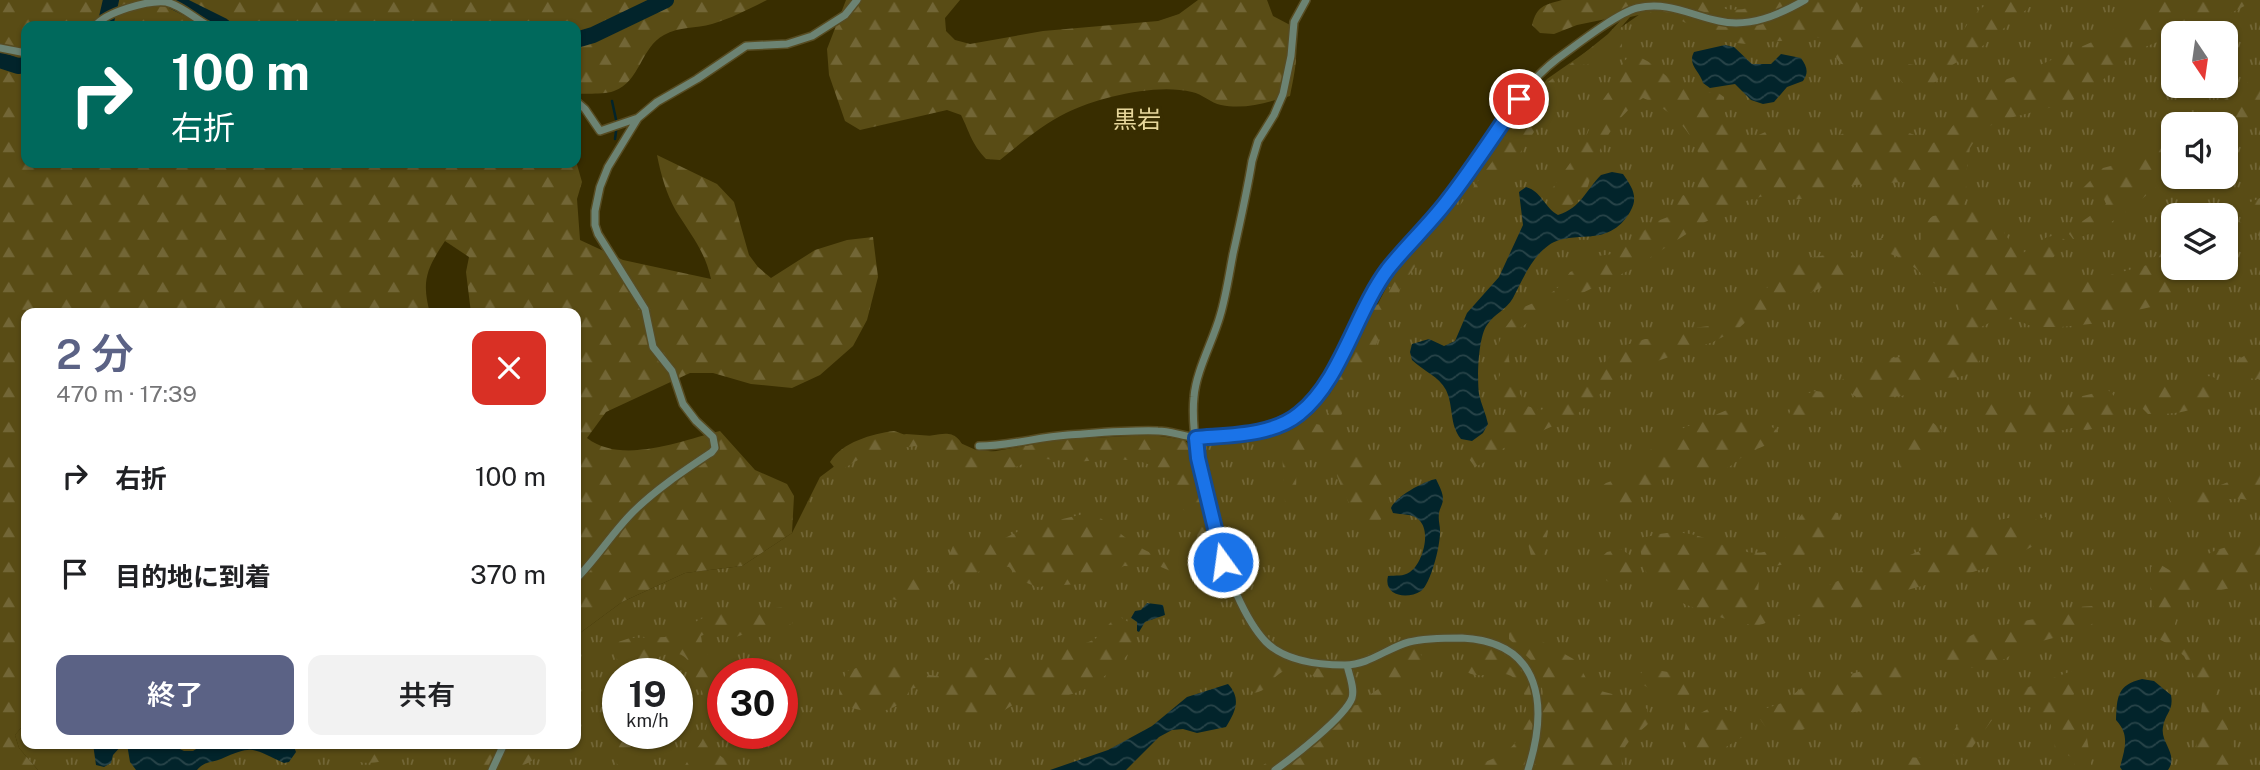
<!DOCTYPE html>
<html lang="ja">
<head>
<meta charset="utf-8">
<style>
	:root { --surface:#fff; --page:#f2f2f2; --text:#202124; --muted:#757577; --accent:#5b6285 }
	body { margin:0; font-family:"Public Sans","Noto Sans JP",sans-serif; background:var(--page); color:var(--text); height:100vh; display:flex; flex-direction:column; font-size:26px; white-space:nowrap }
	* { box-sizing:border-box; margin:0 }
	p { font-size:23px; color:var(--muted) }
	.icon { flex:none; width:38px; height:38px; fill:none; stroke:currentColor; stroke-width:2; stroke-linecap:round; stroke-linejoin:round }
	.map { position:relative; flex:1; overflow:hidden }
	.side { position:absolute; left:21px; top:308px; width:560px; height:441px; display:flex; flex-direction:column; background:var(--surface); border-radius:14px; box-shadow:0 2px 5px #0004 }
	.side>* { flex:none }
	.hud { position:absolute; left:21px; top:21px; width:560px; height:147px; border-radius:14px; box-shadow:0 2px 5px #0004; background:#00695c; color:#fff; overflow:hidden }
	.needle { width:46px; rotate:167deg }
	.tools { position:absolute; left:2161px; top:21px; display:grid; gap:14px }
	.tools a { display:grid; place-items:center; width:77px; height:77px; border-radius:14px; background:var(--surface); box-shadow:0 2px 5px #0004; font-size:35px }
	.speed { position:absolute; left:602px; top:658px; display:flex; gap:14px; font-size:35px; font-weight:700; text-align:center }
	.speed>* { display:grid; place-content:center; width:91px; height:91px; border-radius:50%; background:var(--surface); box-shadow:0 2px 5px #0004; line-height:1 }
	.speed small { font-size:18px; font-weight:400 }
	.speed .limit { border:10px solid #d22; background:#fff; color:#111 }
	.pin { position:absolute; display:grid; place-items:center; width:60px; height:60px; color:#fff; margin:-30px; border:4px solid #fff; border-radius:50%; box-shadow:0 2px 7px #0007 }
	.me { position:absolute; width:77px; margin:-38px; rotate:346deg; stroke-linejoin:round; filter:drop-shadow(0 0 5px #0008) }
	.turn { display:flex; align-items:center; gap:24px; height:147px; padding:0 35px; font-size:32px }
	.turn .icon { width:91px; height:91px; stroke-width:2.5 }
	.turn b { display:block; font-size:49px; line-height:60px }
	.round { display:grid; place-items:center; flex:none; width:74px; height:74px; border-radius:14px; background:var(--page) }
	.head { display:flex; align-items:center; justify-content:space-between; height:119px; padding:0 35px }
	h1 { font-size:42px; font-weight:600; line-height:52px; color:var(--accent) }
	.button { display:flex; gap:14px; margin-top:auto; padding:14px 35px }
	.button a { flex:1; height:80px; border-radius:14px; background:var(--accent); color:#fff; font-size:28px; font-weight:600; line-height:80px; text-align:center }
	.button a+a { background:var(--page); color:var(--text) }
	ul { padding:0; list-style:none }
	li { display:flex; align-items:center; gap:21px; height:98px; padding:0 35px }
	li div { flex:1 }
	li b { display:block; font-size:26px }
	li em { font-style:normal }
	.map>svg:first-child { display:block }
	.grass { fill:url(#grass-tufts); fill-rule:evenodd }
	.forest { fill:url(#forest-firs) }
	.water { fill:url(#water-waves) }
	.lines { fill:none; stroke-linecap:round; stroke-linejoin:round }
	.stream { stroke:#02242b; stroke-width:2.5 }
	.river { stroke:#02242b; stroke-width:16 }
	.street-casing { stroke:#574c22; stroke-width:10 }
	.street { stroke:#6c8373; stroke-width:7 }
	.route-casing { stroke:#114b97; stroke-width:18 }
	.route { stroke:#1a73e8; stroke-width:12 }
	.labels { text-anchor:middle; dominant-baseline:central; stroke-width:7; stroke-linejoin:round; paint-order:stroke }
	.neighbourhood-label { font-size:24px; fill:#e7d79b; stroke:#382d00 }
</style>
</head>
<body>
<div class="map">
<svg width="2260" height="770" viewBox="0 0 2260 770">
	<defs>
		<pattern id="grass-tufts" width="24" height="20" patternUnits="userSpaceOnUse" patternTransform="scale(1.75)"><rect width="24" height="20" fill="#594c15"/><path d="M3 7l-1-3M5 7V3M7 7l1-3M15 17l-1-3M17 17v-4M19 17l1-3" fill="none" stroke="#726636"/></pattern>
		<pattern id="forest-firs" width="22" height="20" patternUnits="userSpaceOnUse" patternTransform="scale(1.75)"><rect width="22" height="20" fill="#594c15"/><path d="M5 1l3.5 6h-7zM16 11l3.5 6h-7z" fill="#726636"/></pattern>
		<pattern id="water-waves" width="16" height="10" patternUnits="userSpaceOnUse" patternTransform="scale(1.75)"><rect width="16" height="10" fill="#02242b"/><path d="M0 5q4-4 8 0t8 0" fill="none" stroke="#284449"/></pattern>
	</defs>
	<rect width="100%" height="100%" fill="#382d00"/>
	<!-- grass -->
	<path class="grass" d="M1677 0H2260V770H38L19 748 15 735 26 722V744H576V636L622 602 685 573 742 566 792 533 820 477 859 448 906 434 947 437 976 450 1000 452 1057 440 1153 435 1190 446 1289 427 1332 392 1397 267 1438 223 1547 79 1643 12ZM2174 33H2226V86H2174ZM2174 124H2226V177H2174ZM2174 215H2226V268H2174ZM618 674H677V733H618ZM723 674H782V733H723Z"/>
	<!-- forest -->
	<path class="forest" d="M0 0H767C749 9 732 18 712 24 696 29 679 26 664 35 641 47 640 82 614 91 603 95 588 93 576 94V26H26V163L576 161 582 182 577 199 580 240 623 260 711 279C705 251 691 235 676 211 666 193 661 175 657 155L717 184 734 202 749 255 758 267 771 278 815 250 847 240 873 237 878 277 867 320 853 346 820 375 792 388 751 384 713 373H690L606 412 587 438C622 465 680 441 720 431L755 470 787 484 794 496 792 533 742 566 685 573 622 602 576 636V313H471L466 272 469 257 445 241C427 268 421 281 430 313H26V722L15 735 19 748 38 770H0Z
		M846 0H960L945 18 946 31 955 40 970 44 1043 31 1158 21 1179 14 1198 0H1267L1273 16 1292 26C1300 52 1295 70 1290 96 1267 102 1246 110 1221 105 1211 103 1202 94 1192 92 1157 83 1098 97 1066 113 1042 125 1021 143 1000 160L986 159C971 143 970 133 961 115L947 110 860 130 845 121 829 75 827 49Z
		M1562 0H1706C1724 13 1745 13 1764 0H1859L1861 24 1871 33 1873 45C1865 58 1857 66 1841 64 1833 55 1833 46 1824 37L1746 44 1720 41 1661 10 1630 17 1617 32 1622 45 1621 53 1616 56 1599 50 1594 54 1593 61 1587 65C1575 63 1563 71 1556 82 1547 95 1544 113 1537 127 1525 148 1479 213 1458 222L1454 219 1458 208 1543 93 1547 83 1608 34 1620 21 1616 17 1577 25 1554 34 1540 33 1532 25C1537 6 1544 5 1562 0Z
		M1992 0H2038L1980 48 1949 67 1937 81 1923 89 1908 86 1898 79V69L1904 63C1949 74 1949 49 1971 19 1976 11 1985 6 1992 0Z
		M2151 0H2256L2200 29 2174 33 2173 36 2137 50 2113 72 2089 90 2068 103 2006 119 1982 129 1970 148 1965 181 1968 195 1963 206 1991 212 2009 240 2023 253 2047 237 2058 235 2065 240 2064 245 2052 259C2054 273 2063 278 2074 285L2147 265 2164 247 2173 242 2174 268H2220L2215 272 2160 305 2124 313 2100 323 2061 327H2033L2015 319 1995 320 1979 328 1972 336 1981 357C1971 385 1950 373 1929 382 1920 385 1914 393 1905 395 1890 399 1882 394 1867 402 1855 398 1848 392 1842 381 1853 356 1877 360 1900 357 1925 352 1954 328 1960 303L1953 290C1927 285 1921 269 1900 258 1891 253 1883 253 1875 246L1877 239C1895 235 1904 242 1921 243V225L1933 216 1952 213 1935 199 1920 181 1855 185 1811 198 1788 200 1767 195 1746 201 1728 212 1705 222 1634 268 1543 312 1510 335C1505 362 1513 383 1527 406L1540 410 1559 405 1576 396 1617 348 1645 339H1659L1677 330 1709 326 1742 301 1767 288 1779 273 1803 259 1848 251 1857 258V267L1847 277 1802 296 1782 308 1752 316 1738 329 1713 342 1625 372 1575 416 1502 449 1487 461 1475 467 1466 455 1468 448C1485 440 1503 425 1507 406L1496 394 1495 385 1500 375 1495 352 1505 328 1519 309 1545 298 1561 285 1570 272 1585 266 1597 256 1613 254 1655 222 1673 215 1677 207 1676 197 1684 195 1690 200C1697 194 1696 191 1699 182 1709 146 1675 110 1643 98 1621 113 1606 135 1596 159 1585 186 1595 190 1566 209H1555L1547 196 1582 146 1600 104 1617 80 1624 61 1632 55C1667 63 1669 98 1717 92L1724 97 1725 116 1742 135 1754 137 1770 130C1775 135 1780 142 1787 143 1808 147 1853 136 1865 117 1869 110 1869 98 1871 90L1860 75 1864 69 1879 70C1891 87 1891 98 1879 116 1888 133 1891 130 1908 133 1915 134 1922 140 1929 144L1941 140 1985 87 2013 77 2092 42 2122 25Z
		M2260 73V111L2226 133V124H2186L2203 116Z
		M2173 129V172C2148 194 2107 233 2073 239L2069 234C2073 225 2097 213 2106 204L2102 194 2086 195 2083 188 2103 168 2118 164 2166 132Z
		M2260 198V238L2246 217 2248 203Z
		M2226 219H2237L2244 225 2245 235 2226 262Z
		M1428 240 1424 253 1396 295 1376 345 1343 400 1342 414 1338 418 1328 413 1331 389 1372 308 1383 301 1401 269Z
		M2260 347V379L2242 378 2234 375 2237 360Z
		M2211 376 2217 379 2220 387C2209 412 2172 415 2148 414L2141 407 2143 391C2156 382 2162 385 2177 384 2188 382 2199 377 2211 376Z
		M2108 390C2118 398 2120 407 2119 420L2107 426 2087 430 2071 428 2022 441 2002 440 1990 434 1982 416 1989 401H1999L2012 406 2053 399H2070Z
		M1816 391 1829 393 1835 399 1833 410C1822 419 1805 433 1789 427L1787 420C1793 403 1797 395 1816 391Z
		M1727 410C1749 414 1759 418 1778 431L1775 441C1766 446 1754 449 1745 455 1737 460 1732 467 1722 470 1704 476 1685 468 1668 476 1644 488 1634 514 1601 508L1596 501V491L1606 483 1629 475 1653 447 1674 432Z
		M1932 422 1942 430C1938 450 1926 455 1917 473L1907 475 1900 470 1897 444 1920 423Z
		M1309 423 1322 425 1330 423C1336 426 1336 430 1341 434 1345 437 1352 437 1356 441 1364 449 1389 493 1389 504 1389 514 1380 520 1374 526 1361 527 1350 506 1345 495 1333 472 1335 445 1300 451 1290 468 1303 485 1290 501L1285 502 1281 438 1284 432Z
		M894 431C901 433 908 437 916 437 939 438 956 422 966 454L969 456 1057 440 1153 435 1185 440 1190 446 1202 508 1219 576 1215 581 1208 584 1194 581 1161 567 1124 566 1091 583 1037 587 1022 581 1009 567 994 565 917 599 896 600 884 597 882 586 888 576 917 569 936 573 943 569 953 546 971 543 993 544 1025 528 1092 512C1126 535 1147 565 1194 558L1200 548 1192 516 1177 505 1170 483 1156 467 1139 461 1116 459 1074 462 1046 459 1020 465 1001 474H986L966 470 936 447 916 446 871 452 843 469 834 467 830 462C842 442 872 434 894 431Z
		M2254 470 2260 474V505C2228 486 2196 517 2171 504L2168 497C2184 490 2201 492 2218 486 2230 482 2242 474 2254 470Z
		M1814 511 1838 513 1840 523C1820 546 1798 565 1767 567L1759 575 1758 599 1767 607 1779 609C1774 617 1770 623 1759 625 1743 628 1670 601 1657 589 1646 579 1638 552 1641 538 1655 535 1669 531 1683 533 1713 535 1748 565 1776 547 1788 539 1793 525 1802 514Z
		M2046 517 2048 527 2035 545 2004 562 1973 572 1911 589 1850 611 1798 616 1787 611 1789 601 1803 597 1866 568 1898 560 1922 550 1963 528 2008 518 2031 521Z
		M1543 524 1548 531 1544 554 1537 559 1531 556 1526 535 1533 526Z
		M2260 538V576L2254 583 2193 596 2179 608 2175 624 2177 635 2204 665 2214 684 2239 764 2238 770H2197L2196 732 2201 713 2203 695 2184 656 2172 646 2155 637 2154 610 2150 585 2151 567 2161 565 2171 571 2185 566 2216 550Z
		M1621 549 1631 556 1635 572C1635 573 1629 581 1628 582 1614 591 1597 576 1595 563L1607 552Z
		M2092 606 2099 615 2096 622 2079 631 2024 646 2005 659 1967 669 1948 668 1938 661 1936 653 1984 629 2049 616 2077 607Z
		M781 607 793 615V623L785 627H764L736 637C723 631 714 628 701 636L703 649 726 674H723V714L718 721 714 738 715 751C728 765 754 770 774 769 785 768 792 765 802 770H728C717 766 697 770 683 770 688 756 701 748 705 733 713 706 708 703 696 681 693 676 693 671 691 666 685 651 671 651 659 657L653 674H641L631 663 618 661 613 652 615 643 630 638 665 637 715 612 739 615Z
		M1120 617C1136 625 1140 636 1130 651 1119 668 1085 693 1064 696 1050 699 1036 696 1022 701 1010 704 1001 716 988 716 975 716 951 710 941 702 928 690 933 684 910 689 900 717 863 715 840 703L839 689 847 671C858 667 872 663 885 665 907 668 934 681 957 674 966 671 972 663 979 657L988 658 996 667 1005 669 1010 654 1030 667 1042 666 1048 658V646L1055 643 1063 648C1074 646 1088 644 1098 637 1106 630 1109 620 1120 617Z
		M1518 628 1577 661 1588 682 1597 690 1635 700 1647 709 1649 723C1631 741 1620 742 1622 770H1461C1477 765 1494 760 1507 751 1527 737 1534 694 1514 678 1503 669 1489 677 1476 675 1471 675 1466 671 1461 669L1466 648C1498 634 1524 672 1538 695H1544L1535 664 1509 639V633L1513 629Z
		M1414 648C1424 655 1427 663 1423 675L1374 710 1359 734 1304 770H1256L1304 737 1334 708C1334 703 1334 697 1331 692 1323 678 1294 662 1279 674 1267 683 1271 689 1254 693L1248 687C1268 650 1309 663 1341 677L1346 690V706L1358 705C1366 695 1382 689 1385 682 1388 676 1385 665 1386 658L1398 650Z
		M1914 661 1921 668C1909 681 1898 699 1881 706 1865 713 1845 711 1828 717 1800 728 1780 754 1759 717L1764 709 1782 703 1803 687 1873 668Z
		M1644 668 1674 673 1691 685 1692 693C1669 707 1658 693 1637 681Z
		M2072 671 2079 675 2072 701 2087 738 2092 770H2076L2073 758 2055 748 2050 720 2038 710 2014 702 2015 692Z
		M1708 709C1730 710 1742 709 1752 731L1700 763 1689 758 1684 734 1686 721Z
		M1987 712 1992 720 1971 749 1955 756C1942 743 1956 722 1970 716 1975 714 1982 713 1987 712Z
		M618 730V733H647L639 760 633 770H621C612 758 611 747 614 733Z
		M335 744 371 746 375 744H417C412 757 369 767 357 761 348 757 343 749 335 744Z
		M495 744H548C530 770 511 770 480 770Z
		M1905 757 1925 758 1934 770H1865Z"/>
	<!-- water -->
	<path class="water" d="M1725 45 1734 47 1752 64H1771L1781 54 1801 58C1807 67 1809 72 1803 81L1787 87 1774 102 1763 104 1751 100 1735 84 1710 88 1703 83C1700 71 1687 65 1694 52Z
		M1612 172 1623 174C1632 187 1639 197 1630 212 1607 250 1574 228 1549 245 1532 257 1522 280 1513 298 1506 310 1494 314 1487 325 1478 337 1477 379 1479 394 1481 404 1486 414 1488 424L1483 433 1472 441 1461 439C1449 424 1454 407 1446 390 1439 376 1423 371 1412 360L1410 352 1412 344 1429 339 1444 346 1455 341 1467 313 1499 277 1523 225 1519 192 1526 187C1541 191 1545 208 1558 215 1582 207 1585 191 1601 175Z
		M1436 479C1439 486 1443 492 1443 499 1443 505 1439 509 1439 514 1438 520 1440 525 1440 530 1441 543 1431 584 1421 591 1407 600 1383 596 1388 576 1396 575 1403 577 1410 572 1422 564 1432 532 1419 520 1412 513 1402 515 1393 513L1391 508C1395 497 1424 481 1436 479Z
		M1147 603 1163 605 1165 615 1145 622 1139 632 1137 631V622L1131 618 1135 611 1141 610Z
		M2142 679 2154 681 2171 695C2174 711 2165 713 2163 727 2160 743 2179 754 2168 770H2122L2120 767C2125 748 2130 735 2116 720 2117 697 2117 685 2142 679Z
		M1228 684C1242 699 1235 712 1226 727L1197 733 1183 729 1172 730 1159 737 1126 770H1050L1108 750 1152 726 1187 697Z
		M93 744H122V745L113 755 111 763 104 767 96 765Z
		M127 744H169L184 751H193L204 744H293L296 752 289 762 284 763C252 749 255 744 221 759 212 763 204 761 197 770H136L130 762Z"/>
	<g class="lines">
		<!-- stream -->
		<path class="stream" d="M612 101 617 124 615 139"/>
		<!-- river -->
		<path class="river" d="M171 0 223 26
			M105 26 111 0
			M576 40 593 35 666 0
			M0 60 18 66 26 65"/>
		<defs>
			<path id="street" d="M1306 0 1294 22 1291 56 1283 94 1274 115 1258 141 1252 161C1247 192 1240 223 1233 254 1229 275 1226 296 1220 316 1213 341 1196 371 1194 397 1188 455 1225 600 1266 642 1285 661 1319 665 1345 665 1369 665 1387 648 1409 642 1425 638 1445 638 1462 638 1543 642 1548 707 1528 770
				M95 26C106 12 148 0 166 2 181 5 195 19 209 26
				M0 48 26 53
				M576 101 585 109 600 131 638 118
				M979 446C1009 446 1038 437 1068 435 1098 433 1128 430 1158 431 1170 431 1182 436 1194 437 1217 440 1278 429 1297 416 1328 395 1340 356 1356 324 1365 305 1376 286 1388 269 1408 244 1432 223 1450 197 1481 154 1515 91 1557 59 1575 46 1617 13 1637 8 1668 1 1690 15 1719 21 1749 28 1779 15 1805 0
				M576 579C597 558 612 533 633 512 656 489 685 470 712 452L715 448 713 437 696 421 683 404 672 371 653 347 645 309 598 234 595 225V211L600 187 608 167 638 118 657 102 697 79 746 46 787 44 812 36 845 15 857 0
				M492 770 504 744
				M1275 770C1292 758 1345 717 1352 698 1355 688 1349 675 1347 665"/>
		</defs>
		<!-- street casing -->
		<use href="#street" class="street-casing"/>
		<!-- street -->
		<use href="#street" class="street"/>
	</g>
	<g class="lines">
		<defs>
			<path id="route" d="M1223 562 1198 458 1196 438C1229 435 1272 436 1299 414 1341 381 1355 313 1388 269 1407 245 1430 224 1448 200 1473 168 1495 133 1519 99"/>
		</defs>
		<!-- route casing -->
		<use href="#route" class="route-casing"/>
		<!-- route -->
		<use href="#route" class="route"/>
	</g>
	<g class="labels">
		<!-- neighbourhood labels -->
		<g class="neighbourhood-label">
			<text x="1137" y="119">黒岩</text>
		</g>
	</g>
</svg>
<div class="tools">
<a><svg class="needle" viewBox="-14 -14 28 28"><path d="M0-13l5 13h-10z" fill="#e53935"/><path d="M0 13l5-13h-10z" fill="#757577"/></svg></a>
<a><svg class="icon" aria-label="sound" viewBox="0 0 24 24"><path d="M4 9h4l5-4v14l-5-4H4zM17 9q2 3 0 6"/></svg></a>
<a><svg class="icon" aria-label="layers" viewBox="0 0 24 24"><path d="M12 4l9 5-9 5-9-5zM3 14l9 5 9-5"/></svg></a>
</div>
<div class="speed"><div>19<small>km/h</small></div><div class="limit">30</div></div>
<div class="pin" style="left:1519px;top:99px;background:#d93025"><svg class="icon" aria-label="arrive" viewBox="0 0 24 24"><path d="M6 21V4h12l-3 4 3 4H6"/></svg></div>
<svg class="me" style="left:1223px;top:562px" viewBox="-20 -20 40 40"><circle r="17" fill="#1a73e8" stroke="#fff" stroke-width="3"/><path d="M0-11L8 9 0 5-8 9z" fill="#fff"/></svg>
<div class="hud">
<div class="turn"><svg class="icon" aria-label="right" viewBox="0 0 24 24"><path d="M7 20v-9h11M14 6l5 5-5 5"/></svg><div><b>100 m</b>右折</div></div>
</div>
<section class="side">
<div class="head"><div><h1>2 分</h1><p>470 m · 17:39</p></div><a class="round" style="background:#d93025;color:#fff"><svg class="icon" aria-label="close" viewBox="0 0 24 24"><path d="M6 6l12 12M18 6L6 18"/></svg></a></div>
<ul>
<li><svg class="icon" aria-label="right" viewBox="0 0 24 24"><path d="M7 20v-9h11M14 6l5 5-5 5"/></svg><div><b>右折</b></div><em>100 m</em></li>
<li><svg class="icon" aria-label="arrive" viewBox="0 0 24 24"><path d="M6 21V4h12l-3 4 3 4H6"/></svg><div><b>目的地に到着</b></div><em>370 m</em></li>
</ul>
<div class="button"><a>終了</a><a>共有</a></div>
</section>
</div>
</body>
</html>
